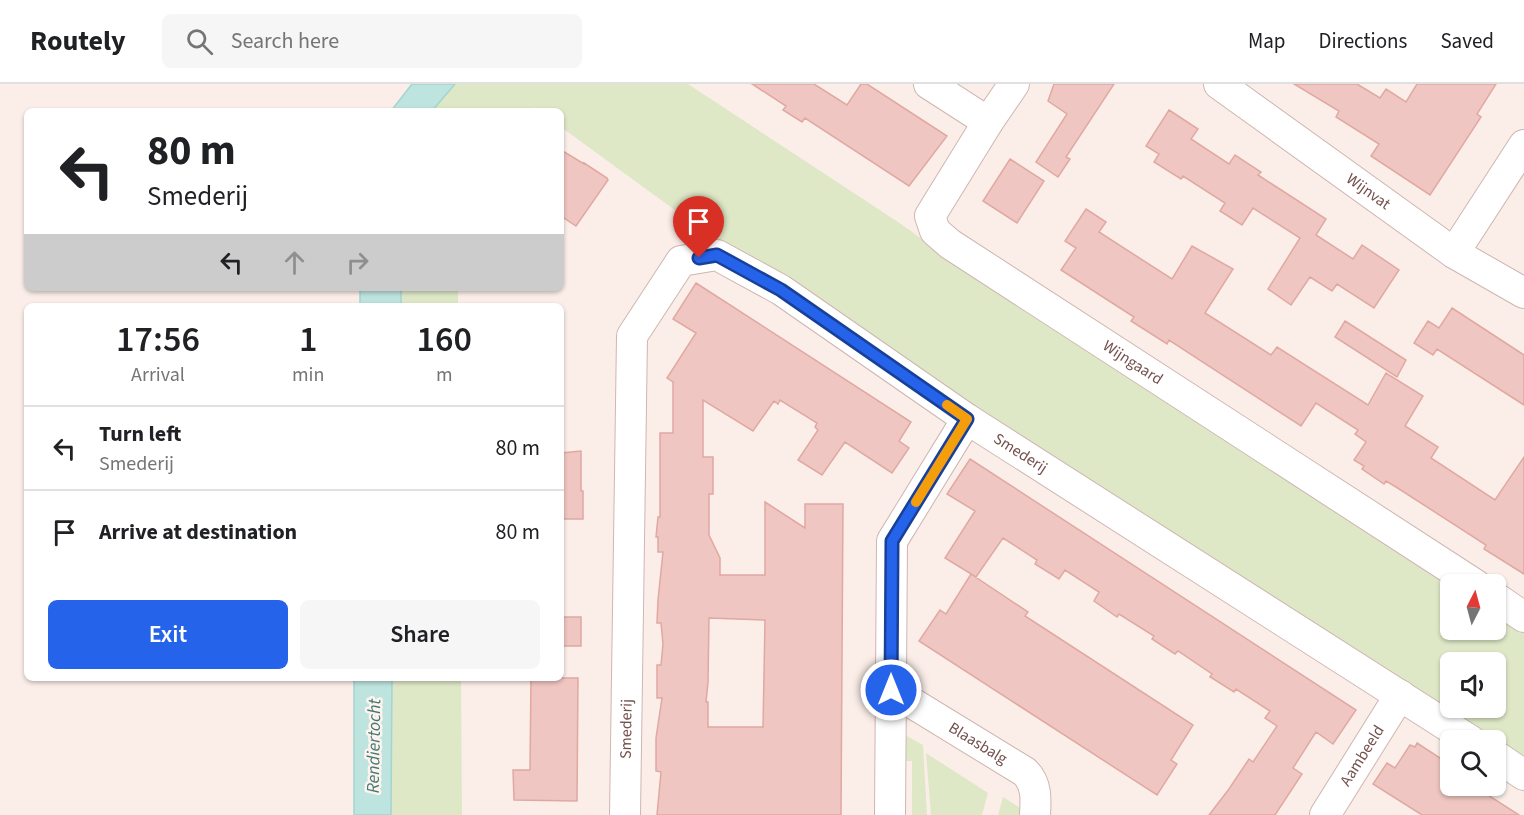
<!DOCTYPE html>
<html lang="en">
<head>
<meta charset="utf-8">
<style>
	:root { --surface:#fff; --page:#f6f6f6; --text:#202124; --muted:#757577; --line:#e0e0e0; --accent:#2563eb }
	body { margin:0; font-family:"Source Sans 3",sans-serif; background:var(--page); color:var(--text); height:100vh; display:flex; flex-direction:column; font-size:22px; white-space:nowrap }
	* { box-sizing:border-box; margin:0 }
	p { font-size:20px; color:var(--muted) }
	.icon { flex:none; width:33px; height:33px; fill:none; stroke:currentColor; stroke-width:2; stroke-linecap:round; stroke-linejoin:round }
	.map { position:relative; flex:1; overflow:hidden }
	.panel { position:absolute; left:24px; top:219px; width:540px; height:378px; display:flex; flex-direction:column; background:var(--surface); border-radius:9px; box-shadow:0 2px 4px #0004 }
	.panel>* { flex:none }
	.guide { position:absolute; left:24px; top:24px; width:540px; height:183px; border-radius:9px; box-shadow:0 2px 4px #0004; background:#fff; color:var(--text); overflow:hidden }
	.needle { width:39px; rotate:6deg }
	.fabs { position:absolute; left:1440px; top:490px; display:grid; gap:12px }
	.fabs a { display:grid; place-items:center; width:66px; height:66px; border-radius:9px; background:var(--surface); box-shadow:0 2px 4px #0004; font-size:30px }
	.pin { position:absolute; display:grid; place-items:center; width:51px; height:51px; color:#fff; margin:-62px -26px; border-radius:50% 50% 50% 0; rotate:-45deg; box-shadow:0 0 6px #0007 }
	.pin .icon { rotate:45deg }
	.me { position:absolute; width:66px; margin:-33px; rotate:0deg; stroke-linejoin:round; filter:drop-shadow(0 0 4px #0008) }
	.turn { display:flex; align-items:center; gap:21px; height:126px; padding:0 24px; font-size:27px }
	.turn .icon { width:78px; height:78px; stroke-width:2.5 }
	.turn b { display:block; font-size:42px; line-height:51px }
	.lanes { display:flex; align-items:center; height:57px; padding:0 24px; background:#0003; justify-content:center; gap:30px; direction:ltr }
	.lanes .off { opacity:.35 }
	.eta { display:flex; justify-content:space-evenly; align-items:center; height:102px; text-align:center }
	.eta b { font-size:36px; font-weight:600; line-height:42px }
	.primary-button { display:flex; gap:12px; margin-top:auto; padding:12px 24px }
	.primary-button a { flex:1; height:69px; border-radius:9px; background:var(--accent); color:#fff; font-size:24px; font-weight:600; line-height:69px; text-align:center }
	.primary-button a+a { background:var(--page); color:var(--text) }
	ul { padding:0; list-style:none }
	li { display:flex; align-items:center; gap:18px; height:84px; padding:0 24px; border-top:2px solid var(--line) }
	li div { flex:1 }
	li b { display:block; font-size:22px }
	li em { font-style:normal }
	header { display:flex; align-items:center; gap:36px; box-sizing:border-box; height:84px; padding:0 30px; background:var(--surface); border-bottom:2px solid var(--line) }
	header strong { font-size:28px }
	nav { display:flex; gap:33px; margin-inline-start:auto; font-size:21px }
	.search { width:420px; height:54px; background:var(--page); display:flex; align-items:center; gap:15px; box-sizing:border-box; padding:0 21px; border-radius:9px; color:var(--muted); font-size:22px }
	.map>svg:first-child { display:block }
	.green { fill:#dee8c7; fill-rule:evenodd }
	.water { fill:#bde4de; stroke:#a4d5cf; stroke-width:1.5 }
	.building { fill:#efc6c1; stroke:#e1a8a2; stroke-width:1.5; fill-rule:evenodd }
	.lines { fill:none; stroke-linecap:round; stroke-linejoin:round }
	.minor-casing { stroke:#cfb6b1; stroke-width:32 }
	.minor { stroke:#fff; stroke-width:30 }
	.route-casing { stroke:#184099; stroke-width:15 }
	.route { stroke:#2563eb; stroke-width:10 }
	.slow { stroke:#f59e0b; stroke-width:10 }
	.labels { text-anchor:middle; dominant-baseline:central; stroke-width:5; stroke-linejoin:round; paint-order:stroke }
	.street-label { font-size:16px; fill:#74504d; stroke:#fef3ee }
	.water-label { font-size:18px; font-style:italic; fill:#427871; stroke:#fef3ee }
</style>
</head>
<body>
<header>
<strong>Routely</strong>
<div class="search"><svg class="icon" aria-label="search" viewBox="0 0 24 24"><circle cx="10" cy="10" r="6"/><path d="M15 15l6 6"/></svg>Search here</div>
<nav><a>Map</a><a>Directions</a><a>Saved</a></nav>
</header>
<div class="map">
<svg width="1524" height="731" viewBox="0 0 1524 731">
	<rect width="100%" height="100%" fill="#fbeee8"/>
	<!-- green -->
	<path class="green" d="M455 0H688L898 138 966 186 1450 501V546H1496V529L1524 547V676L709 151 561 43V27H539L534 23 531 27H432ZM1450 579H1496V624H1450Z
		M401 204H458V222H401Z
		M392 594H461L462 731H391Z
		M905 651 923 661 927 731H912V677H902Z
		M926 669 988 709 982 731H931Z
		M1003 713 1025 727V731H998Z"/>
	<!-- water -->
	<path class="water" d="M412 0H455L432 27H391Z
		M360 204H401V222H360Z
		M354 594H392L391 731H354Z"/>
	<!-- building -->
	<path class="building" d="M752 0H814L847 21 861 0H867L947 52 909 102 805 34 802 38 783 26 786 22Z
		M1054 0H1114L1066 73 1070 75 1058 93 1036 78 1067 30 1048 17Z
		M1294 0H1357L1380 14 1386 5 1406 18 1417 0H1496L1477 30 1481 33 1430 111 1371 72 1379 60 1336 33 1339 27Z
		M1169 26 1198 45 1191 55 1229 80 1235 71 1261 88 1258 91 1326 135 1316 151 1353 175 1362 161 1399 186 1374 224 1337 200 1332 207 1310 193 1291 221 1268 205 1300 154 1253 124 1242 141 1220 127 1225 119 1183 92 1181 95 1154 78 1159 70 1146 62Z
		M561 66 584 80V79L607 94 608 96 576 142 561 132Z
		M1010 75 1044 97 1017 139 983 117Z
		M1086 125 1106 138 1099 148 1172 195 1192 162 1233 185 1205 229 1271 271 1277 263 1368 321 1386 289 1423 312 1405 342 1438 363 1431 374 1495 416 1524 373V490L1484 465 1486 461 1396 403 1386 397 1384 400 1362 385 1364 382 1354 376 1366 358 1355 350 1358 346 1316 319 1301 342 1169 256 1167 260 1131 237 1134 233 1061 186 1076 164 1065 157Z
		M696 199 911 338 899 357 909 364 892 389 845 358 822 391 798 376 818 346 815 343 817 339 780 316 778 320 774 317 753 347 703 316V373H713V410H709V451L720 474V491H765V418L805 444V420H843L841 731H657L661 688 656 687V654L662 614H657V581H661L663 560 661 539H657L658 516 663 468H658V453H656L658 433H660V349H673V298L667 294 696 249 673 235ZM709 534 765 536 763 643H708V618H706L708 598Z
		M1452 224 1524 271V321L1437 265 1433 271 1414 259 1428 237 1439 244Z
		M1345 237 1406 276 1397 293 1335 253Z
		M581 367V407H583V435H561V369Z
		M970 375 1356 626 1333 660 1316 648 1293 684 1302 690 1275 731H1209L1229 705 1249 675 1253 678 1277 642 1265 634 1270 627 1236 605 1234 608 1212 594 1210 593 1212 590 1178 567 1175 570 1152 555 1154 552 1119 530 1117 533 1094 517 1099 508 1065 486 1059 495 1035 480 1037 476 1003 454 976 493 945 474 975 427 947 410Z
		M971 490 1028 528 1025 532 1193 641 1171 676 1177 680 1157 711 919 557 940 526 946 530Z
		M561 533H581V562H561Z
		M531 594H578L577 717 514 716 513 686H530Z
		M1417 659 1449 680 1446 684 1450 686V702H1474L1519 731H1422L1373 700 1387 679 1395 684 1410 661 1415 663Z"/>
	<g class="lines">
		<defs>
			<g id="minor">
				<path d="M929 0 988 38"/>
				<path id="s1" d="M1014 0 988 38 930 132 935 147 950 160 1476 501"/>
				<path id="s2" d="M1219 0 1454 169 1524 209"/>
				<path d="M1454 169 1524 61"/>
				<path d="M1496 514 1524 533"/>
				<path id="s3" d="M891 606 1025 688C1037 700 1036 715 1035 731"/>
				<path d="M1496 672 1524 691"/>
				<path id="s4" d="M625 731 632 252 681 177 717 171 781 206 967 335 1471 657"/>
				<path d="M890 731 892 457 967 335"/>
				<path id="s5" d="M1325 731 1400 611"/>
			</g>
		</defs>
		<!-- minor casing -->
		<use href="#minor" class="minor-casing"/>
		<!-- minor -->
		<use href="#minor" class="minor"/>
	</g>
	<g class="lines">
		<defs>
			<path id="route" d="M699 174 717 171 781 206 967 335 892 457 891 606"/>
		</defs>
		<!-- route casing -->
		<use href="#route" class="route-casing"/>
		<!-- route -->
		<use href="#route" class="route"/>
		<!-- slow -->
		<path class="slow" d="M916 418 967 335 947 321"/>
	</g>
	<g class="labels">
		<!-- street labels -->
		<g class="street-label">
			<text stroke="none"><textPath href="#s2" startOffset="184">Wijnvat</textPath></text>
			<text stroke="none"><textPath href="#s1" startOffset="410">Wijngaard</textPath></text>
			<text stroke="none"><textPath href="#s4" startOffset="968">Smederij</textPath></text>
			<text stroke="none"><textPath href="#s4" startOffset="86">Smederij</textPath></text>
			<text stroke="none"><textPath href="#s3" startOffset="102">Blaasbalg</textPath></text>
			<text stroke="none"><textPath href="#s5" startOffset="70">Aambeeld</textPath></text>
		</g>
		<!-- water labels -->
		<g class="water-label">
			<text transform="translate(374 662) rotate(-89)">Rendiertocht</text>
		</g>
	</g>
</svg>
<div class="fabs">
<a><svg class="needle" viewBox="-14 -14 28 28"><path d="M0-13l5 13h-10z" fill="#e53935"/><path d="M0 13l5-13h-10z" fill="#757577"/></svg></a>
<a><svg class="icon" aria-label="sound" viewBox="0 0 24 24"><path d="M4 9h4l5-4v14l-5-4H4zM17 9q2 3 0 6"/></svg></a>
<a><svg class="icon" aria-label="search" viewBox="0 0 24 24"><circle cx="10" cy="10" r="6"/><path d="M15 15l6 6"/></svg></a>
</div>
<div class="pin" style="left:699px;top:174px;background:#d93025"><svg class="icon" aria-label="arrive" viewBox="0 0 24 24"><path d="M6 21V4h12l-3 4 3 4H6"/></svg></div>
<svg class="me" style="left:891px;top:606px" viewBox="-20 -20 40 40"><circle r="17" fill="#2563eb" stroke="#fff" stroke-width="3"/><path d="M0-11L8 9 0 5-8 9z" fill="#fff"/></svg>
<div class="guide">
<div class="turn"><svg class="icon" aria-label="left" viewBox="0 0 24 24"><path d="M17 20v-9H6M10 6l-5 5 5 5"/></svg><div><b>80 m</b>Smederij</div></div>
<div class="lanes"><svg class="icon" aria-label="left" viewBox="0 0 24 24"><path d="M17 20v-9H6M10 6l-5 5 5 5"/></svg><svg class="icon off" aria-label="ahead" viewBox="0 0 24 24"><path d="M12 20V5M6 11l6-6 6 6"/></svg><svg class="icon off" aria-label="right" viewBox="0 0 24 24"><path d="M7 20v-9h11M14 6l5 5-5 5"/></svg></div>
</div>
<section class="panel">
<div class="eta">
<div><b>17:56</b><p>Arrival</p></div>
<div><b>1</b><p>min</p></div>
<div><b>160</b><p>m</p></div>
</div>
<ul>
<li><svg class="icon" aria-label="left" viewBox="0 0 24 24"><path d="M17 20v-9H6M10 6l-5 5 5 5"/></svg><div><b>Turn left</b><p>Smederij</p></div><em>80 m</em></li>
<li><svg class="icon" aria-label="arrive" viewBox="0 0 24 24"><path d="M6 21V4h12l-3 4 3 4H6"/></svg><div><b>Arrive at destination</b></div><em>80 m</em></li>
</ul>
<div class="primary-button"><a>Exit</a><a>Share</a></div>
</section>
</div>
</body>
</html>
